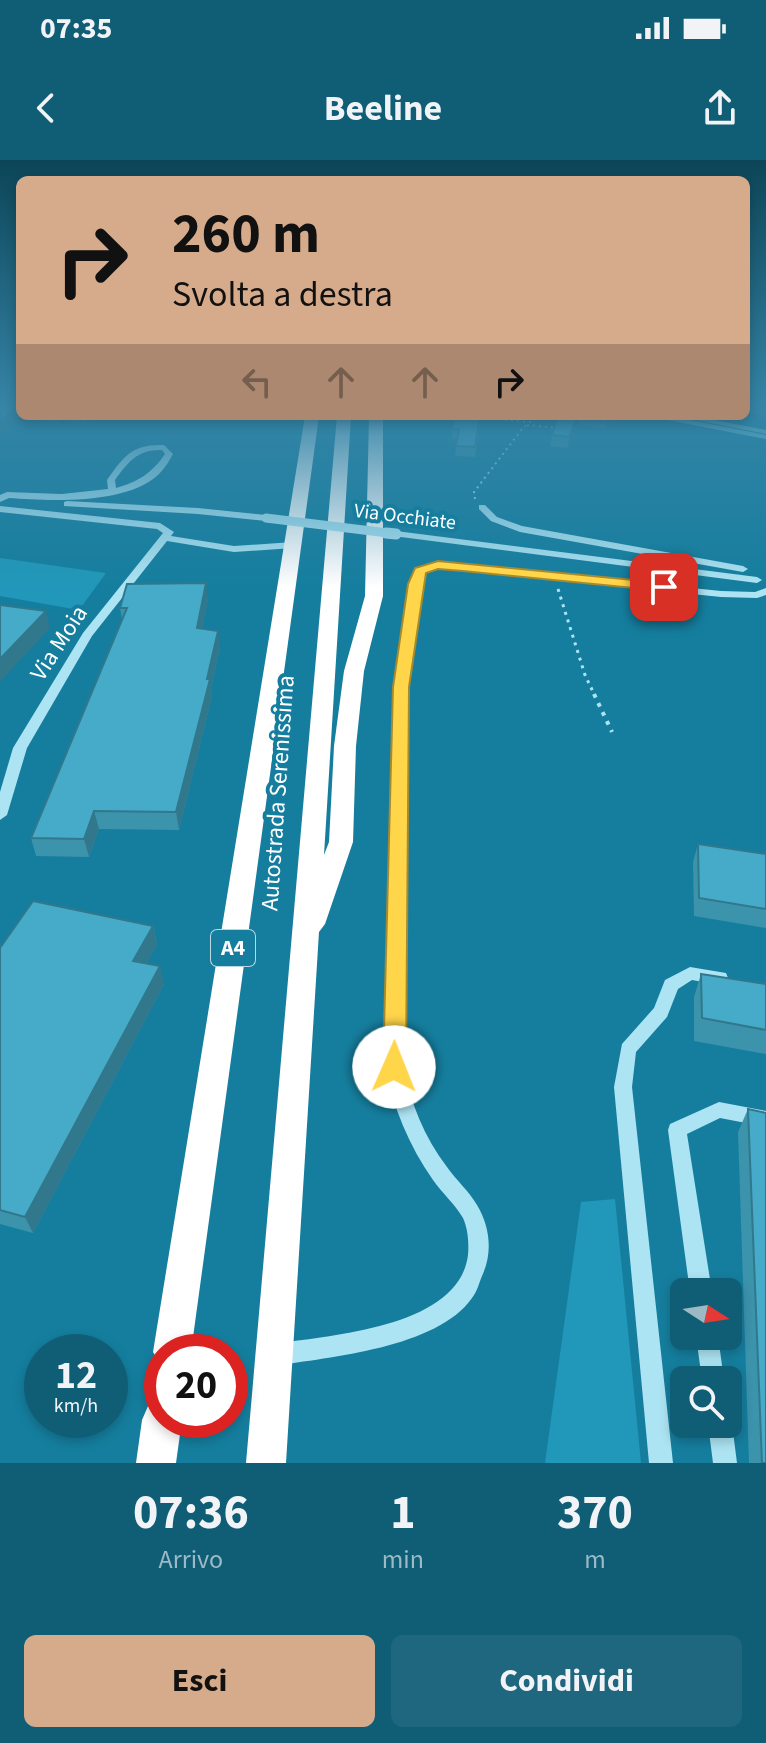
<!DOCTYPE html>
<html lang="it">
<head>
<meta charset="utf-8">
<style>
	:root { --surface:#105e76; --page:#1e677e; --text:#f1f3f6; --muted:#9cbac5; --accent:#d6ab8b }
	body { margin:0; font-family:"Source Sans 3",sans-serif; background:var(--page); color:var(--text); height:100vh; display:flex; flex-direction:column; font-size:30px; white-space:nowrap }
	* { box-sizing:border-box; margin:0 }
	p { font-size:26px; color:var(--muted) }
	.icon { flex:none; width:44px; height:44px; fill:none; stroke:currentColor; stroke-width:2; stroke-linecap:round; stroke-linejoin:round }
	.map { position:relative; height:1303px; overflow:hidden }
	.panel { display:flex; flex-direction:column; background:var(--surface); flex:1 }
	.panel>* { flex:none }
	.guide { position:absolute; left:16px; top:16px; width:734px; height:244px; border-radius:12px; box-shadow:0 4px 12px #0003; background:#d6ab8b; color:#111; overflow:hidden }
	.needle { width:52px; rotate:102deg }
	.controls { position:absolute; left:670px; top:1118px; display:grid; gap:16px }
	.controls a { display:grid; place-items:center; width:72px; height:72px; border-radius:12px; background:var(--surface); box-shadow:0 4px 12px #0003; font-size:40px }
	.speed { position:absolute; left:24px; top:1174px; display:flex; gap:16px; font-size:40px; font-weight:700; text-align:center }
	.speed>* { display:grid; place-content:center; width:104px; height:104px; border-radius:50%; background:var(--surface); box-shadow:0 4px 12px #0003; line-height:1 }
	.speed small { font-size:20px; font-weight:400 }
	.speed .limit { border:12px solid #d22; background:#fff; color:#111 }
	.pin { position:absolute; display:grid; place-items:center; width:68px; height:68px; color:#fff; margin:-34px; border-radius:16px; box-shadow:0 4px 12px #0006 }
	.me { position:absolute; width:88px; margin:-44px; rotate:1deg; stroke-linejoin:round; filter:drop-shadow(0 0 6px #0008) }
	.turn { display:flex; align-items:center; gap:28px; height:168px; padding:0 24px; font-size:36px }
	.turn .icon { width:104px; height:104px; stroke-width:2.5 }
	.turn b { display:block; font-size:56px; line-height:68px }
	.lanes { display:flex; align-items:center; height:76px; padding:0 24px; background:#0003; justify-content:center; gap:40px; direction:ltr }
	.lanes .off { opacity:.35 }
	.eta { display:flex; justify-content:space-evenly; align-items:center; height:136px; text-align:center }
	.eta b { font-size:48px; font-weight:700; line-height:56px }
	.primary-button { display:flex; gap:16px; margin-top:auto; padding:16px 24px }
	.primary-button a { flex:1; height:92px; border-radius:12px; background:var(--accent); color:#111; font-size:32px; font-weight:700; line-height:92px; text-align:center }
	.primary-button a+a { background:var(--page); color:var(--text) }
	.status { display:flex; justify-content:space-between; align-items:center; height:56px; padding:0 40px; background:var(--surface); direction:ltr }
	.status svg { height:22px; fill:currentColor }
	header { display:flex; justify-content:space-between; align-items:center; height:104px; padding:0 24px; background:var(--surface); font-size:36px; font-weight:700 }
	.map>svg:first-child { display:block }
	.green { fill:#2198b9 }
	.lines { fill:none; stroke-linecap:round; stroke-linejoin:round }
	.stream { stroke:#9fe4f6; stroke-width:4 }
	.path-far2 { stroke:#ade4f3; stroke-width:2; stroke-dasharray:2 4; stroke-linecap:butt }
	.path-far1 { stroke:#ade4f3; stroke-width:3; stroke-dasharray:3 5; stroke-linecap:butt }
	.path { stroke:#ade4f3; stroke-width:4; stroke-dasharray:4 6; stroke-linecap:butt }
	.minor { fill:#ade4f3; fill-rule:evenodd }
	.highway { fill:#fff; fill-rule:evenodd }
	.minor-bridge-far1 { stroke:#ade4f3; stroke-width:9 }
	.minor-bridge { stroke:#ade4f3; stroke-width:11 }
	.wall { fill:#3c93ac }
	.shaded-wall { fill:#31788c }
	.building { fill:#46abc8; stroke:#31788c; stroke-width:2 }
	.route { fill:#ffd54a; stroke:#a68a30; stroke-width:2 }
	.labels { text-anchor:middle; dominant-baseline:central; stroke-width:8; stroke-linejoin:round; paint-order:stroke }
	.far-street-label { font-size:20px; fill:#fff; stroke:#157e9e }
	.shield { fill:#157e9e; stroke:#b9d8e2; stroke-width:2 }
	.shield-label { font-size:22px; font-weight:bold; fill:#fff }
	.street-label { font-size:24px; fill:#fff; stroke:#157e9e }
</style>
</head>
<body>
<div class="status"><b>07:35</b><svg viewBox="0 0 49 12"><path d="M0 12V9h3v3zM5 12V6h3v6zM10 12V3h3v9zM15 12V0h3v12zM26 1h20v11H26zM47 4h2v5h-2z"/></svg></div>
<header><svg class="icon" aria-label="back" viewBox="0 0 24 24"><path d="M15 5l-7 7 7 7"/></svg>Beeline<svg class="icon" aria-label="share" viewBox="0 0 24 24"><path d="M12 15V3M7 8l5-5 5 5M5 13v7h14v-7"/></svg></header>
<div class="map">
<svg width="766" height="1303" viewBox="0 0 766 1303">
	<rect width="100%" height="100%" fill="#157e9e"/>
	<!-- green -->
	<path class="green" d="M0 398 106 413 79 450 0 436Z
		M615 1039 641 1303H545L581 1042Z"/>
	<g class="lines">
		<!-- stream -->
		<path class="stream" d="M658 256 766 277"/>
		<!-- path-far2 -->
		<path class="path-far2" d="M505 260 526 262
			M527 265 558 268
			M475 339 474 332 522 269 537 256"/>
		<!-- path-far1 -->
		<path class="path-far1" d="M558 429 585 515 595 536"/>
		<!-- path -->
		<path class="path" d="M594 534 612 572"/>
		<!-- minor -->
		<path class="minor" d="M675 256H692L766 270V274Z
			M164 285 173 294C169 301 165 308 159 314 127 345 50 341 9 338L0 342V335L7 332 62 334 108 329 107 320C124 296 132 284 164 285ZM162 290 165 294C152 313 138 322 116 328L115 320C128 302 138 289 162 290Z
			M67 341 198 348 266 355 271 358 266 361 198 354 64 346V342Z
			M479 345H485L497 357 522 366 743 406 748 409 743 412 520 372 491 361 479 349Z
			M0 346 160 363 174 372 171 376 234 386 293 382 298 385 293 388 234 392 167 381 92 476 27 588 7 655 0 660V632L13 588 83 473 163 373 157 369 0 352Z
			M396 371 757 417 762 420 757 423 393 376 391 374Z
			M438 402 721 431 755 432 766 428V435L757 438 721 437 439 408 424 413 420 424 407 527 403 907C411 943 424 977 447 1007 456 1020 469 1031 477 1045 490 1067 493 1092 482 1116 479 1123 477 1132 472 1138 437 1188 330 1197 274 1206L266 1203 263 1195 266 1187 274 1184C330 1175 459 1168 468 1095 469 1083 468 1069 463 1058 455 1044 442 1033 433 1020 409 986 393 947 385 907L395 527 410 424 416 409Z
			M690 807 726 813 728 818 726 823 720 825 692 820 678 829 667 857 636 892 632 927 673 1303H649L614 927 622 884 654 848 665 820Z
			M719 942 766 951V967L720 958 687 974 712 1132H690L668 970 670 964Z
			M696 1176H718L724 1220H702Z
			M728 1256 732 1264 737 1303H713L708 1264H728Z"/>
		<!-- highway -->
		<path class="highway" d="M305 256H319L191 1192H162V1207L153 1192Z
			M337 256H351L324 695 329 682 334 586 344 511 365 436 369 256H383V436L364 511 356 586 353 682 325 764 319 772 286 1303H246Z
			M162 1240V1260H182L176 1303H136L142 1260 148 1246Z"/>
		<!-- minor-bridge-far1 -->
		<path class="minor-bridge-far1" d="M266 358 396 374"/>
		<!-- minor-bridge -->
		<path class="minor-bridge" d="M386 373 396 374"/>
	</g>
	<!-- wall -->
	<path class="wall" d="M746 245H766V254H746Z
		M20 256H98L87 265 65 261 60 264Z
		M502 256H527L525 259Z
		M558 256H620L606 268 577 265 568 288 550 286 552 275Z
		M480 264 475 297 455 296 457 279H452V269Z
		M208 439 202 469 220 488 211 528 212 536 179 670 99 669 89 697 36 696 31 678 122 459 120 448Z
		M698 684 766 694V768L694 756 693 702Z
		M153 766 157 784 146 804 164 824 33 1073 0 1064V788Z
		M701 814 766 824V894L694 881V837Z
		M748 949 766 1303H749L738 972Z"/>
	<!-- shaded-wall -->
	<path class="shaded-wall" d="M20 245V256H25L0 277V261Z
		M58 256H64L65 261 60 264Z
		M85 256H98L87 265Z
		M579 256 577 265 568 288 569 277Z
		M610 256H620L606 268 607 258Z
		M206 423 208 439 199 485 197 468Z
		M46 451 50 468 0 522V499Z
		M218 471 220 488 211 528 212 536 179 670 176 652Z
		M94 651 99 669 89 697 84 679Z
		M153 766 157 784 138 819 133 801Z
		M160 806 164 824 33 1073 25 1057Z"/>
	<!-- building -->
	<path class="building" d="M0 245H20L0 261Z
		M454 256H480L475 287 456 286 459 269H452Z
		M558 256H578L569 277 552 275Z
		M206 423 197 468 218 471 207 519H210L176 652 94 651 84 679 31 678 127 448H120L127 424Z
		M0 445 46 451 0 499Z
		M698 684 766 694V749L699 738Z
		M33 741 153 766 133 801 160 806 25 1057 0 1050V788Z
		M701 814 766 824V870L702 858Z
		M748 949 766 953V1303H762Z"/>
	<!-- sky -->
	<linearGradient id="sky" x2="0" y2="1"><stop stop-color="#0c4557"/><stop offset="0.57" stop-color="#3584a6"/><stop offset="1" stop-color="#3584a6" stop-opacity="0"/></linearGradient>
	<rect width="766" height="427" fill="url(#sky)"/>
	<!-- route -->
	<path class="route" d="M438 401 664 423 670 427 664 431 463 411 438 409 426 413 409 527 406 907 403 914 394 917 386 914 383 907 393 527 408 424 415 408Z"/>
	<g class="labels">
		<!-- far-street labels -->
		<g class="far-street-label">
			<text transform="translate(405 357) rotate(7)">Via Occhiate</text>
		</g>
		<!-- shield labels -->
		<rect class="shield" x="211" y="770" width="44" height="36" rx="6"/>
		<g class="shield-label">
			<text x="233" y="788">A4</text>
		</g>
		<!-- street labels -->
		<g class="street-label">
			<text transform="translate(59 483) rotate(-57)">Via Moia</text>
			<text transform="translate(278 633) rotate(-86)">Autostrada Serenissima</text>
		</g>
	</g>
</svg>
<div class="controls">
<a><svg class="needle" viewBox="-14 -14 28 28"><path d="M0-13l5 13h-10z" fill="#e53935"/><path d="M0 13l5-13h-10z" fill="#9cbac5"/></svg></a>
<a><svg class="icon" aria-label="search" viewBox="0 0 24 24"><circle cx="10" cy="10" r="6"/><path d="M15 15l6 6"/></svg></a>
</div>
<div class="speed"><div>12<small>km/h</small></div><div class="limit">20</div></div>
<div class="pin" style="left:664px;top:427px;background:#d93025"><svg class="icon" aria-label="arrive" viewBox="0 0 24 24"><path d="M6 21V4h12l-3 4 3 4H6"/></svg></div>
<svg class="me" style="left:394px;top:907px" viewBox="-20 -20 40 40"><circle r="19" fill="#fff"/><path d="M0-13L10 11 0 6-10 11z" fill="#ffd54a"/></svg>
<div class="guide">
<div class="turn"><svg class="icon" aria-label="right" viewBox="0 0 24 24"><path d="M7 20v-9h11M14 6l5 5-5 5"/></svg><div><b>260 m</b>Svolta a destra</div></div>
<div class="lanes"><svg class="icon off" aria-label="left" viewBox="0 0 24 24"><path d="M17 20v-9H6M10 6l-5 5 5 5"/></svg><svg class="icon off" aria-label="ahead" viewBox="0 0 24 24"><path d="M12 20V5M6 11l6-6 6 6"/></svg><svg class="icon off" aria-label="ahead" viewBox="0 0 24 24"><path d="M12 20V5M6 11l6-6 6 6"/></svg><svg class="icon" aria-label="right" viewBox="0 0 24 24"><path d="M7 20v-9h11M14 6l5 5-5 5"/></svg></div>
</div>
</div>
<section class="panel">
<div class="eta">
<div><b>07:36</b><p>Arrivo</p></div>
<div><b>1</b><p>min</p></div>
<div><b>370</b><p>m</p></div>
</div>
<div class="primary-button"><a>Esci</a><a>Condividi</a></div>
</section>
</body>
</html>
